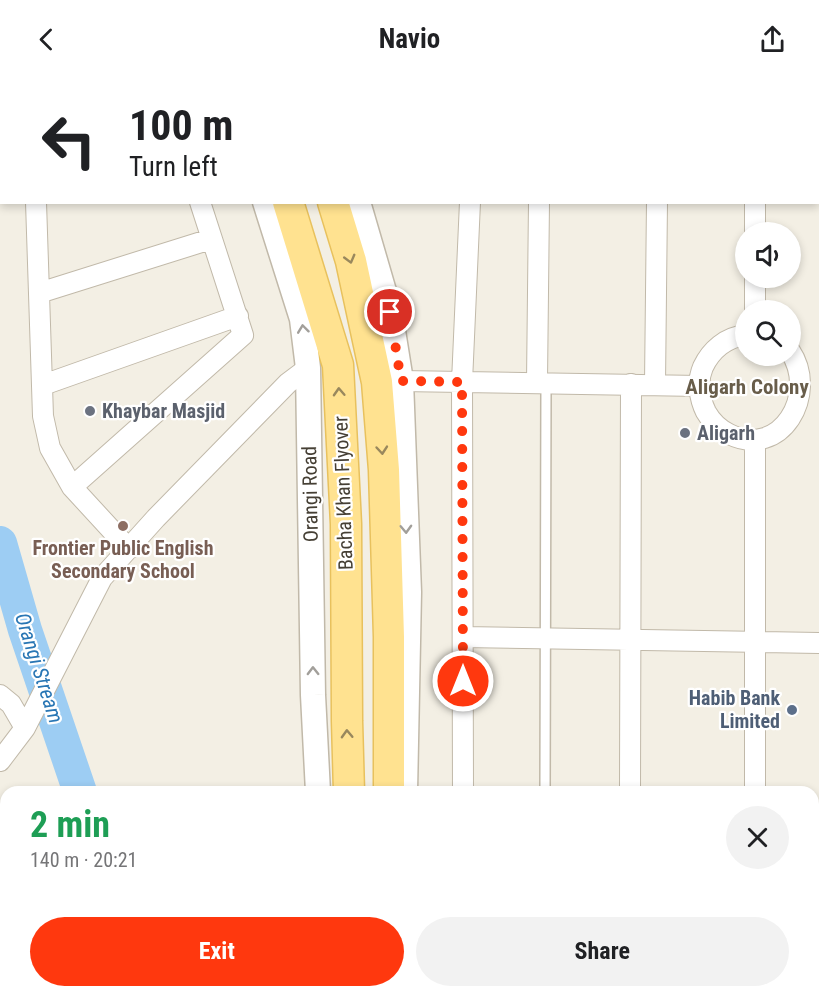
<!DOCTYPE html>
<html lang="en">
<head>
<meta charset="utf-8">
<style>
	:root { --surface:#fff; --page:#f2f2f2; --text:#202124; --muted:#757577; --accent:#ff380e }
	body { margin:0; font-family:"Roboto Condensed",sans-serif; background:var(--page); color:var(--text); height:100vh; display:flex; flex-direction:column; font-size:22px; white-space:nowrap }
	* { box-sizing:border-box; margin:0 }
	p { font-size:20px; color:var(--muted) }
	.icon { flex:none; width:33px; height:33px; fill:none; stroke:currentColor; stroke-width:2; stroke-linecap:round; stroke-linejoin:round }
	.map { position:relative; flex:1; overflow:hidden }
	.sheet { position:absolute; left:0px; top:708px; width:819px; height:212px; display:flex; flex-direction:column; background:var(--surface); border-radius:18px 18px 0 0; box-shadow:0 3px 9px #0003 }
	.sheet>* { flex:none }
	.banner { position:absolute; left:0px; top:0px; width:819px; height:126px; box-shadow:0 3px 9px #0003; background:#fff; color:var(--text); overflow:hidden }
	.buttons { position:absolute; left:735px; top:144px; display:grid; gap:12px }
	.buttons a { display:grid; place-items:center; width:66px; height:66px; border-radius:50%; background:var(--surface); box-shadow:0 3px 9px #0003; font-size:30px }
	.pin { position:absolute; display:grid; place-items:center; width:51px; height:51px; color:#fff; margin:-26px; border:3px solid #fff; border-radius:50%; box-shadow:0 2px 6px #0007 }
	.me { position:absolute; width:66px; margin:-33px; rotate:0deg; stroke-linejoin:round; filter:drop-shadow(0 0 4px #0008) }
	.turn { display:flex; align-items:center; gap:21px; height:126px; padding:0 30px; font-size:27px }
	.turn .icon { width:78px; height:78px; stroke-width:2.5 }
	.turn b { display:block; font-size:42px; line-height:51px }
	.round { display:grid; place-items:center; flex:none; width:63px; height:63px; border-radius:32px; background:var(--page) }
	.headline { display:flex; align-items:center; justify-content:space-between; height:102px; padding:0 30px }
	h1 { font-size:36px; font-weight:700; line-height:45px; color:#1e9e55 }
	.action { display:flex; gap:12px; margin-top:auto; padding:12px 30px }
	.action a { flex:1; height:69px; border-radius:36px; background:var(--accent); color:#fff; font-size:24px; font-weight:700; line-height:69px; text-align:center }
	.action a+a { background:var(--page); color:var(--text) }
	header { display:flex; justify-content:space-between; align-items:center; height:78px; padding:0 30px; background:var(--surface); font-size:27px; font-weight:700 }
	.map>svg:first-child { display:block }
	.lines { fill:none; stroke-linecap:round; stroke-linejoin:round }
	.river { stroke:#9dcdf3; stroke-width:34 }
	.service-casing { stroke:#c1b9a9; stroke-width:12 }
	.minor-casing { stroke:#c1b9a9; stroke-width:22 }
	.tertiary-casing { stroke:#c1b9a9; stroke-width:27 }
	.primary-casing { stroke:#e8c15d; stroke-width:33 }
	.service { stroke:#fff; stroke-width:9 }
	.minor { stroke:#fff; stroke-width:20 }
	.tertiary { stroke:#fff; stroke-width:24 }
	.primary { stroke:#ffe290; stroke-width:30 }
	.oneway { stroke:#99885d }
	.oneway2 { stroke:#a29f9a }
	.route { stroke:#ff380e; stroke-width:10; stroke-dasharray:0 18 }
	.worship-dot { fill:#6b7280; stroke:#fff; stroke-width:2 }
	.education-dot { fill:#8d6e63; stroke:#fff; stroke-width:2 }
	.service-dot { fill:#5c6f8a; stroke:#fff; stroke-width:2 }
	.labels { text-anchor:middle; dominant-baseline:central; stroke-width:4.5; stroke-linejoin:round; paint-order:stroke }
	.worship-label { font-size:20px; font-weight:bold; fill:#5b616d; stroke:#fff; text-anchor:start }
	.street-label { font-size:20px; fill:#453f34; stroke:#fff }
	.education-label { font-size:20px; font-weight:bold; fill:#785e54; stroke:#fff }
	.service-label { font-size:20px; font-weight:bold; fill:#4e5e75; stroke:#fff; text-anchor:end }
	.neighbourhood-label { font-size:21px; font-weight:bold; fill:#685d4a; stroke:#fff }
	.water-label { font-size:21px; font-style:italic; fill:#2976b4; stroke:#fff }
</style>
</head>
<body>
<header><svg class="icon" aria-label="back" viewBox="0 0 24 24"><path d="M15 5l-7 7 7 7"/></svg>Navio<svg class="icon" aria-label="share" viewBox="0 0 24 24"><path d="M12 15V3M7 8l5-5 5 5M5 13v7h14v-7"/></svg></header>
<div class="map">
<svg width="819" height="919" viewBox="0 0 819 919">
	<rect width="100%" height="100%" fill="#f3efe4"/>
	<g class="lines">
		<!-- river -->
		<path class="river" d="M0 465 25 552 80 714
			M147 914 149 919"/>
		<defs>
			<path id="service" d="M545 714 546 305
				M653 919V914"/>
			<path id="minor" d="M161 0V2
				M551 0 663 2
				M44 2 48 0
				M476 2V0
				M755 2V0
				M818 4H819
				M36 124 43 338 50 370 72 409 129 471
				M755 154V124
				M39 215 211 161
				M755 232V200
				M746 257C726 259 711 272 703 289 697 303 699 320 706 334 711 343 719 351 729 356 781 382 819 316 790 273
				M401 303 699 308
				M537 304 539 124
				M655 306 657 124
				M43 307 238 238
				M72 409 243 257 200 124
				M463 559 819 565
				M0 617 11 626 25 650
				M0 683 25 650 102 500 156 440 288 305 308 290
				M463 714 462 304 470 124
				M630 714 631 306
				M755 714V362
				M813 866H819
				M757 914V919
				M554 919 560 914"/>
			<path id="tertiary" d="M226 0V2
				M322 0 323 2
				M265 124 302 241 308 290 313 617 318 714
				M358 124 390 234 401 303 409 514 405 714
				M331 914 332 919"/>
			<path id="primary" d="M249 0V2
				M296 0V2
				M288 124 338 287 346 446 347 643 349 714
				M333 124 351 183 377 304 384 392 389 559V714
				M365 914 366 919
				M403 914 404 919"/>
		</defs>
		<!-- service casing -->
		<use href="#service" class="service-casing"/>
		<!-- minor casing -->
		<use href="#minor" class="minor-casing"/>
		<!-- tertiary casing -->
		<use href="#tertiary" class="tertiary-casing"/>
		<!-- primary casing -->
		<use href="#primary" class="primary-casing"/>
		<!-- service -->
		<use href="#service" class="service"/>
		<!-- minor -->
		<use href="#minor" class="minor"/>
		<!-- tertiary -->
		<use href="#tertiary" class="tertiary"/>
		<!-- primary -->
		<use href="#primary" class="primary"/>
	</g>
	<!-- one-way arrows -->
	<defs><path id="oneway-chevron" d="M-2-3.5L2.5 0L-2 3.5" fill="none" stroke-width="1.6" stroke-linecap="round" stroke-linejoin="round" transform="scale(1.5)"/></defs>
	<g class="oneway">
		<use href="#oneway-chevron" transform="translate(350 181) rotate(75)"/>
		<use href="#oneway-chevron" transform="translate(339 314) rotate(-93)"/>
		<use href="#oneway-chevron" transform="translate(382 372) rotate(85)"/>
		<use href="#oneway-chevron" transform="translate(347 656) rotate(-92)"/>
	</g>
	<g class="oneway2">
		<use href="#oneway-chevron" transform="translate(303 251) rotate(-97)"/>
		<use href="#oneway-chevron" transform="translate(406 451) rotate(88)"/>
		<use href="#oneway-chevron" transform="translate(313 593) rotate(-91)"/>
	</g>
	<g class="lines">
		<!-- route -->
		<path class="route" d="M390 234 401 303 462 304 463 603"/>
	</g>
	<!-- markers -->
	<g class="worship-dot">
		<circle cx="90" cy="333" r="6"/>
		<circle cx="685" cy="355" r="6"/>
	</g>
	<circle class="education-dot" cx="123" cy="448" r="6"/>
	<circle class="service-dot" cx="792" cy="632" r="6"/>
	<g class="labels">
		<!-- worship labels -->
		<g class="worship-label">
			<text x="102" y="333">Khaybar Masjid</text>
			<text x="697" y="355">Aligarh</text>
		</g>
		<!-- street labels -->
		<g class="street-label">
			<text transform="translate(343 415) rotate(-92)">Bacha Khan Flyover</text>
			<text transform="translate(310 416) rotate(-91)">Orangi Road</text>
		</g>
		<!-- education labels -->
		<g class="education-label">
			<text x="123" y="470">Frontier Public English<tspan x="123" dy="23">Secondary School</tspan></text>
		</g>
		<!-- service labels -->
		<g class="service-label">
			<text x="780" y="620">Habib Bank<tspan x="780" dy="23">Limited</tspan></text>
		</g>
		<!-- neighbourhood labels -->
		<g class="neighbourhood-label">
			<text x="747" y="309">Aligarh Colony</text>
		</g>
		<!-- water labels -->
		<g class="water-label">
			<text transform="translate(39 590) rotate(72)">Orangi Stream</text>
		</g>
	</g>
</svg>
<div class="buttons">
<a><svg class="icon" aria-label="sound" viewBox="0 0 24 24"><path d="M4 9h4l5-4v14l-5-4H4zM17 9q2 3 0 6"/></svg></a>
<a><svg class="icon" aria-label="search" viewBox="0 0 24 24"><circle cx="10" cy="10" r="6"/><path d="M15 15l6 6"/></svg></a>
</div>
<div class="pin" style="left:390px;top:234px;background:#d93025"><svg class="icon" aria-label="arrive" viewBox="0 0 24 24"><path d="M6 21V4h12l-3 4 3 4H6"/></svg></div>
<svg class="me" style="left:463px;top:603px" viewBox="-20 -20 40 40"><circle r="17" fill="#ff380e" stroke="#fff" stroke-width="3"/><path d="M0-11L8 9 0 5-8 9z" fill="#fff"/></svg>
<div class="banner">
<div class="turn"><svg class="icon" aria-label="left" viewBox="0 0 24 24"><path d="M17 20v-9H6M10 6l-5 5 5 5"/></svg><div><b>100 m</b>Turn left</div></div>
</div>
<section class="sheet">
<div class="headline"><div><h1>2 min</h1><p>140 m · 20:21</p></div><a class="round"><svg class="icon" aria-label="close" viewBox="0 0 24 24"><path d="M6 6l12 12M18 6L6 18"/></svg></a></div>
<div class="action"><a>Exit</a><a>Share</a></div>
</section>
</div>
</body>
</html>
